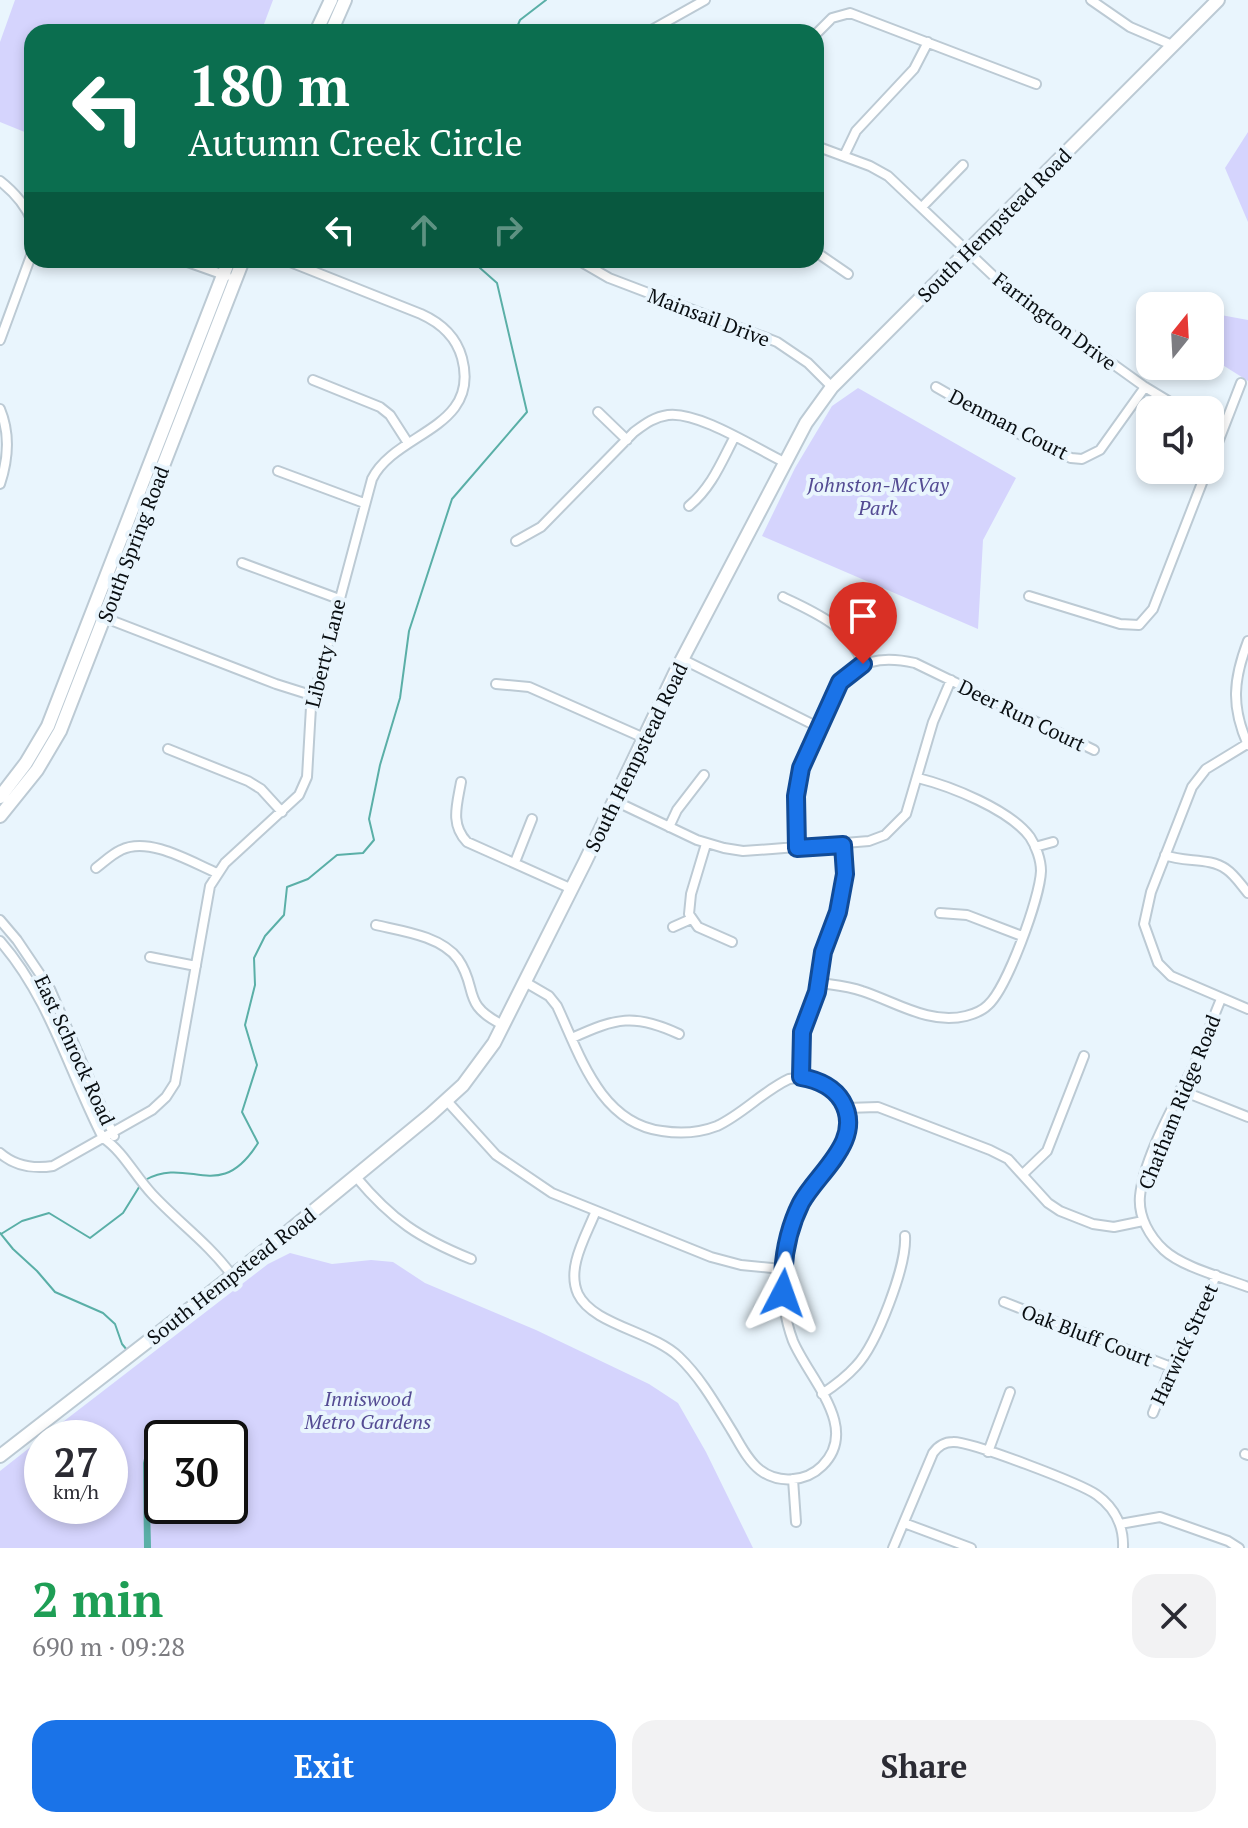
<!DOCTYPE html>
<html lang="en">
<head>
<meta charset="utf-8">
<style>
	:root { --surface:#fff; --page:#f2f2f3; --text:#2b2b33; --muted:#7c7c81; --accent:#1a73e8 }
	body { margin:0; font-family:"PT Serif",serif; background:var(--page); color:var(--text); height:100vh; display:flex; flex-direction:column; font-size:30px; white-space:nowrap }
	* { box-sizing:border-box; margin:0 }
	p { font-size:26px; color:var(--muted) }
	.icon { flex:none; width:44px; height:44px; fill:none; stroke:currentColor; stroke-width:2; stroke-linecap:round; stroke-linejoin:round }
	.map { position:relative; height:1548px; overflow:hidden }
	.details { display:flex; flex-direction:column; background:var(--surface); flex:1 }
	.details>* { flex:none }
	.banner { position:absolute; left:24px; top:24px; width:800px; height:244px; border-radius:24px; box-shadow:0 4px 12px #0003; background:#0b6e4f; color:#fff; overflow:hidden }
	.needle { width:52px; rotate:18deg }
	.buttons { position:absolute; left:1136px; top:292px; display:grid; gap:16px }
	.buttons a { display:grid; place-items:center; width:88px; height:88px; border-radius:16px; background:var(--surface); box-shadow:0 4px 12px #0003; font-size:40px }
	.speed { position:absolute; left:24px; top:1420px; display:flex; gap:16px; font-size:40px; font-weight:700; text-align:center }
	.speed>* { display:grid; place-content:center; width:104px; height:104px; border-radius:50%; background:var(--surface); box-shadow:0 4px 12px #0003; line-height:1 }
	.speed small { font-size:20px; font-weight:400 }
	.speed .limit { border:4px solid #111; border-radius:12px; background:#fff; color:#111 }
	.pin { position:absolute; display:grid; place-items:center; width:68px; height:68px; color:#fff; margin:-82px -34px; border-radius:50% 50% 50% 0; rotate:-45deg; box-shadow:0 0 8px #0007 }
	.pin .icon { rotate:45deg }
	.me { position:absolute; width:88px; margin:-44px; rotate:4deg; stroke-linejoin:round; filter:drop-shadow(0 0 6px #0008) }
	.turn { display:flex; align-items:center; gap:28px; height:168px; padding:0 32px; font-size:36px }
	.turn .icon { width:104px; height:104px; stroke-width:2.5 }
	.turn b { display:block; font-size:56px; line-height:68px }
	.lanes { display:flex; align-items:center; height:76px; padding:0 32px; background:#0003; justify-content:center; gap:40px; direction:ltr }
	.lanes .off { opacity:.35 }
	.round { display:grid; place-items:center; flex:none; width:84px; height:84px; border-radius:24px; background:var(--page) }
	.headline { display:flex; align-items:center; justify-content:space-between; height:136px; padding:0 32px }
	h1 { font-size:48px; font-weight:600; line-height:60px; color:#1e9e55 }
	.action { display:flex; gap:16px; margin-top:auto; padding:16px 32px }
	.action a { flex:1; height:92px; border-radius:24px; background:var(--accent); color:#fff; font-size:32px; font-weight:600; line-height:92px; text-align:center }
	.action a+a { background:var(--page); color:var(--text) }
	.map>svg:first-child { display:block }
	.green { fill:#d5d4fd; fill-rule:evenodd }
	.water { fill:#5aafa7 }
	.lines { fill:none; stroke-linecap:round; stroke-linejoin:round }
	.stream { stroke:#5aafa7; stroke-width:2 }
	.street-casing { stroke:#bccad4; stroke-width:12 }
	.secondary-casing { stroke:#bccad4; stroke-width:16 }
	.street { stroke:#fff; stroke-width:8 }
	.secondary { stroke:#fff; stroke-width:12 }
	.route-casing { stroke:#114b97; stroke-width:20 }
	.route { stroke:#1a73e8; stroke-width:14 }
	.labels { text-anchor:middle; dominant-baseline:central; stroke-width:8; stroke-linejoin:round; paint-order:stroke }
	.street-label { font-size:20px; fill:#090e11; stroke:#e9f5fd }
	.park-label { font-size:20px; font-style:italic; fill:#544b93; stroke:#e9f5fd }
</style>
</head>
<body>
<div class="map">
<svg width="1248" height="1548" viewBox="0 0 1248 1548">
	<rect width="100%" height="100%" fill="#e9f5fd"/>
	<!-- green -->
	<path class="green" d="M15 0H273L261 32H32V135L0 122V42Z
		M1248 132V222L1225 168Z
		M1210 313 1248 320V381L1210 357Z
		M858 388 1016 478 983 540 978 629 762 536 795 468 832 406Z
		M290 1253 332 1264 371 1260 393 1262 425 1283 536 1330 649 1384 678 1403 706 1452 753 1548H0V1471L42 1438V1506H110V1438H42L268 1264ZM162 1438H230V1506H162Z"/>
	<!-- water -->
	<path class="water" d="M162 1443V1451C146 1464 151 1525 151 1548H144L143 1463 145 1454Z"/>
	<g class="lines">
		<!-- stream -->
		<path class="stream" d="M515 32 520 20 546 0
			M145 1180C190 1155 219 1205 258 1143L242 1112 257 1065 245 1025 255 985 254 958 265 936 284 915 287 887 308 879 337 855 363 853 374 840 369 819 380 765 400 698 409 631 452 499 527 412 497 283 471 260
			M0 1233 13 1249 37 1271 55 1292 103 1313 115 1324 122 1344 127 1350
			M1 1234 22 1221 49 1213 90 1238 123 1213 141 1184"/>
		<defs>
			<path id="street" d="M1091 0 1130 27 1172 45
				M648 32 705 0
				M816 34 832 18 850 13 1036 84
				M816 146 870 166 888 176 1003 285 1145 387 1183 410
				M844 156 856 131 914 69 928 42
				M0 181C14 192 25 204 32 221
				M922 207 963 165
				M816 252 848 274
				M182 260 227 276
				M578 260 609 278 777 342 808 363 832 387
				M0 340 32 253
				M313 380 380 407 390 415 408 443
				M936 387 1013 431 1071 458 1082 459 1100 450 1145 387
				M0 409C10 433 8 460 0 484
				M598 412 627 440
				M1210 422 1224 427
				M1210 463 1241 383
				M278 471 364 503
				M689 506C711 488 721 463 734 438
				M516 541 541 527 634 432C645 424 654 417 668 415 698 411 755 448 784 462
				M242 563 339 599
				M1029 596 1120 624 1139 625 1153 609 1207 470
				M783 597C819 615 846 624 863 664
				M100 616 276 684 314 696
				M1248 641C1233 680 1231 707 1248 745
				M682 659 818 727
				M496 684 529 687 644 738
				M1247 744 1206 769 1192 787 1151 892 1144 924 1158 963 1171 976 1248 1009
				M168 749 248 781 261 789 282 812
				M461 782C457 805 450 824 467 842L572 889
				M615 801 697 840 724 848 743 851 772 849 869 841 885 835 906 814 933 722 951 680
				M669 827 677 810 704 775
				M706 844 691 894 689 914 698 927 732 942
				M1035 847 1053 842
				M797 848C794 795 799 768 821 720 842 674 860 650 915 663L1094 750
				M1165 855C1185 863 1209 857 1226 869 1235 875 1241 885 1248 893
				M515 862 532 819
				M96 868C104 862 112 854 121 850 149 836 191 862 217 873
				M940 913 967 915 1022 936
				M0 920 17 940 50 989 114 1136
				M376 925C402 931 441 936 458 959 479 989 460 1004 503 1025
				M673 927 691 919
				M0 941C50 998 69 1072 103 1138 123 1151 135 1176 152 1194 178 1222 208 1243 231 1274
				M150 957 196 966
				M525 982 549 996 557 1006C580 1055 600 1123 662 1131 681 1134 699 1133 717 1126 743 1114 763 1091 789 1079 806 1076 820 1079 834 1091 877 1130 816 1172 800 1206 791 1226 784 1248 783 1270 781 1293 785 1320 793 1341 809 1379 861 1428 822 1466 806 1482 778 1484 760 1470 748 1461 740 1444 732 1431 716 1405 701 1378 679 1357 652 1331 593 1325 578 1294 566 1268 586 1236 595 1213
				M820 983C833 985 848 986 862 991 896 1002 929 1025 966 1016 974 1014 982 1011 988 1005 1007 988 1040 898 1041 871 1041 860 1036 846 1030 837 1009 809 950 786 918 778
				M1221 999C1212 1020 1205 1041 1196 1061 1178 1099 1144 1155 1140 1196 1138 1217 1150 1237 1164 1250 1182 1267 1225 1278 1248 1287
				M572 1038C616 1018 634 1013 679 1034
				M801 1077 802 1032 817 992 823 952 838 912 845 874 843 845
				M1180 1090 1248 1117
				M447 1101 496 1155 552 1193 711 1257 741 1265 782 1269
				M846 1108 878 1107 990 1150 1008 1159 1048 1203 1060 1211 1093 1224 1114 1227 1143 1221
				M0 1153C15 1166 34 1169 53 1166L152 1110 166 1097 175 1083 210 886 225 863 299 795 307 777 311 707 372 479C395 432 481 429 462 358 456 336 441 323 421 314L285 260
				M1023 1174 1047 1151 1084 1056
				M356 1177C392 1220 419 1238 471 1259
				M1004 1302 1171 1367
				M822 1394C834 1386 847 1376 856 1366 877 1344 907 1265 905 1236
				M1153 1413 1171 1367 1200 1315 1216 1275
				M988 1452 1010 1392
				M1245 1454 1248 1455
				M793 1479 796 1522
				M904 1523 971 1548
				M1120 1524 1160 1517 1228 1541 1239 1548
				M893 1548 933 1453C938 1446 944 1442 953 1442 970 1441 1082 1484 1097 1495 1115 1508 1124 1527 1123 1548"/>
			<path id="secondary" d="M316 32 331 0
				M331 32 345 0
				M0 797 26 763 48 726 229 260
				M0 816 37 770 60 731 243 260
				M0 1456 272 1245 430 1115 463 1085 494 1043 585 862 676 671 806 423 832 387 1218 0"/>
		</defs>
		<!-- street casing -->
		<use href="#street" class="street-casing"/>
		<!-- secondary casing -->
		<use href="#secondary" class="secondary-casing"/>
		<!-- street -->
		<use href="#street" class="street"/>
		<!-- secondary -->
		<use href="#secondary" class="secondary"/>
	</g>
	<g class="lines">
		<defs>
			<path id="route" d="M783 1293C782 1262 787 1231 801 1203 818 1172 865 1140 842 1101 833 1086 818 1080 801 1077L802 1032 817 992 823 952 838 912 845 874 843 845 797 848 796 796 801 768 840 682 863 664"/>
		</defs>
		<!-- route casing -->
		<use href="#route" class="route-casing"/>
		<!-- route -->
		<use href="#route" class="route"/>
	</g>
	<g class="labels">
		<!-- street labels -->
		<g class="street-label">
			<text transform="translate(994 225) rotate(-45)">South Hempstead Road</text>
			<text transform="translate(709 317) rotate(21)">Mainsail Drive</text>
			<text transform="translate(1055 321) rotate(37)">Farrington Drive</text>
			<text transform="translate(1009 424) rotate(27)">Denman Court</text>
			<text transform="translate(133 544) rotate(-69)">South Spring Road</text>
			<text transform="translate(325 653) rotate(-76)">Liberty Lane</text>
			<text transform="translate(1022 715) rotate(26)">Deer Run Court</text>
			<text transform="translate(636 757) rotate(-64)">South Hempstead Road</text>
			<text transform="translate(75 1050) rotate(65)">East Schrock Road</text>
			<text transform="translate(1179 1102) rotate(-68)">Chatham Ridge Road</text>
			<text transform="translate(231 1276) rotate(-38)">South Hempstead Road</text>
			<text transform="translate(1087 1335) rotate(21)">Oak Bluff Court</text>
			<text transform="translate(1184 1344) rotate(-65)">Harwick Street</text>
		</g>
		<!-- park labels -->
		<g class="park-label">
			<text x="878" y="484">Johnston-McVay<tspan x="878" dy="23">Park</tspan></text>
			<text x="368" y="1398">Inniswood<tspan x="368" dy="23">Metro Gardens</tspan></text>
		</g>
	</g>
</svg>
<div class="buttons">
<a><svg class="needle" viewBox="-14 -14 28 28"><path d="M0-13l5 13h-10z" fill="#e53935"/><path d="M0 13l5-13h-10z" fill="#7c7c81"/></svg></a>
<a><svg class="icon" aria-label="sound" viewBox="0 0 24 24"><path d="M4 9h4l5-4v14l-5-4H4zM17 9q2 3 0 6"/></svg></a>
</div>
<div class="speed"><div>27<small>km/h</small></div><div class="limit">30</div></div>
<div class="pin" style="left:863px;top:664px;background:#d93025"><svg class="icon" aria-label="arrive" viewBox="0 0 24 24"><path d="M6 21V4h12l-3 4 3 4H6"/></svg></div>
<svg class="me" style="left:783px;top:1293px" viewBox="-20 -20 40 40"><path d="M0-17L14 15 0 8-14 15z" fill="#1a73e8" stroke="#fff" stroke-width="4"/></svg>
<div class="banner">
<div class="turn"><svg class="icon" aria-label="left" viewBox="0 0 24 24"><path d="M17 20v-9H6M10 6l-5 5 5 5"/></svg><div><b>180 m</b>Autumn Creek Circle</div></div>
<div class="lanes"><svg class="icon" aria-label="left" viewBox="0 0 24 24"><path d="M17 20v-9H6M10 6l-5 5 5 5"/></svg><svg class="icon off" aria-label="ahead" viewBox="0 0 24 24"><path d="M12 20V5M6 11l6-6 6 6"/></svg><svg class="icon off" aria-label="right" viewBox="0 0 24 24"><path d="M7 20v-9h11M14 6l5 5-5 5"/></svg></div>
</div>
</div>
<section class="details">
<div class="headline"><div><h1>2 min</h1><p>690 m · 09:28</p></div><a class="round"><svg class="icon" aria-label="close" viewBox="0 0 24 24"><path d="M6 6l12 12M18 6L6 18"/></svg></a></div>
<div class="action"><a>Exit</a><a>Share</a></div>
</section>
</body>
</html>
